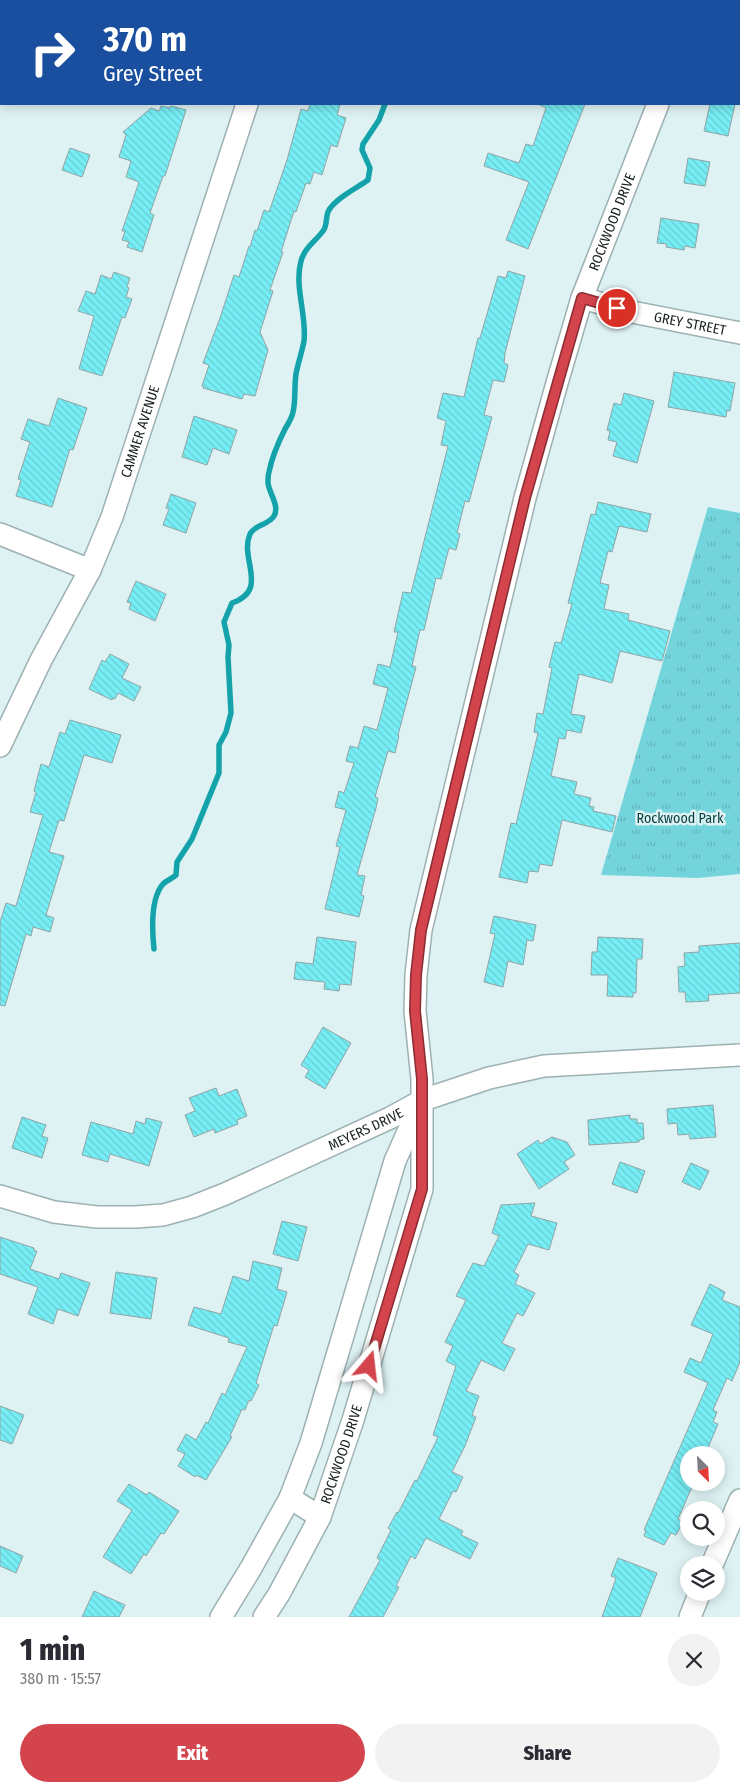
<!DOCTYPE html>
<html lang="en">
<head>
<meta charset="utf-8">
<style>
	:root { --surface:#fff; --page:#f2f2f3; --text:#2b2b33; --muted:#7c7c81; --accent:#d4444d }
	body { margin:0; font-family:"Fira Sans Condensed",sans-serif; background:var(--page); color:var(--text); height:100vh; display:flex; flex-direction:column; font-size:19px; white-space:nowrap }
	* { box-sizing:border-box; margin:0 }
	p { font-size:16px; color:var(--muted) }
	.icon { flex:none; width:28px; height:28px; fill:none; stroke:currentColor; stroke-width:2; stroke-linecap:round; stroke-linejoin:round }
	.map { position:relative; height:1617px; overflow:hidden }
	.panel { display:flex; flex-direction:column; background:var(--surface); flex:1 }
	.panel>* { flex:none }
	.guide { position:absolute; left:0px; top:0px; width:740px; height:105px; box-shadow:0 2px 12px #0003; background:#1a4fa0; color:#fff; overflow:hidden }
	.needle { width:32px; rotate:156deg }
	.tools { position:absolute; left:680px; top:1446px; display:grid; gap:10px }
	.tools a { display:grid; place-items:center; width:45px; height:45px; border-radius:50%; background:var(--surface); box-shadow:0 2px 12px #0003; font-size:25px }
	.pin { position:absolute; display:grid; place-items:center; width:42px; height:42px; color:#fff; margin:-21px; border:2px solid #fff; border-radius:50%; box-shadow:0 1px 5px #0007 }
	.me { position:absolute; width:55px; margin:-28px; rotate:17deg; stroke-linejoin:round; filter:drop-shadow(0 0 4px #0008) }
	.turn { display:flex; align-items:center; gap:18px; height:105px; padding:0 20px; font-size:22px }
	.turn .icon { width:65px; height:65px; stroke-width:2.5 }
	.turn b { display:block; font-size:35px; line-height:42px }
	.round { display:grid; place-items:center; flex:none; width:52px; height:52px; border-radius:26px; background:var(--page) }
	.summary { display:flex; align-items:center; justify-content:space-between; height:85px; padding:0 20px }
	h1 { font-size:30px; font-weight:800; line-height:38px }
	.action { display:flex; gap:10px; margin-top:auto; padding:10px 20px }
	.action a { flex:1; height:58px; border-radius:30px; background:var(--accent); color:#fff; font-size:20px; font-weight:800; line-height:58px; text-align:center }
	.action a+a { background:var(--page); color:var(--text) }
	.map>svg:first-child { display:block }
	.park { fill:url(#park-tufts) }
	.lines { fill:none; stroke-linecap:round; stroke-linejoin:round }
	.stream { stroke:#14a3ab; stroke-width:5.5 }
	.building { fill:url(#building-back-hatch); stroke:#90a4a5 }
	.minor-casing { stroke:#9db1b2; stroke-width:24 }
	.minor { stroke:#fff; stroke-width:21 }
	.route-casing { stroke:#8a2c32; stroke-width:12 }
	.route { stroke:#d4444d; stroke-width:9 }
	.labels { text-anchor:middle; dominant-baseline:central; stroke-width:5; stroke-linejoin:round; paint-order:stroke }
	.street-label { font-size:14px; fill:#182020; stroke:#def2f4 }
	.park-label { font-size:14px; fill:#023e41; stroke:#def2f4 }
</style>
</head>
<body>
<div class="map">
<svg width="740" height="1617" viewBox="0 0 740 1617">
	<defs>
		<pattern id="park-tufts" width="24" height="20" patternUnits="userSpaceOnUse" patternTransform="scale(1.25)"><rect width="24" height="20" fill="#73d5db"/><path d="M3 7l-1-3M5 7V3M7 7l1-3M15 17l-1-3M17 17v-4M19 17l1-3" fill="none" stroke="#63b7bc"/></pattern>
		<pattern id="building-back-hatch" width="6" height="6" patternUnits="userSpaceOnUse" patternTransform="scale(1.25)"><rect width="6" height="6" fill="#77eef5"/><path d="M-1 5l2 2M0 0l6 6M5-1l2 2" fill="none" stroke="#66ccd2"/></pattern>
	</defs>
	<rect width="100%" height="100%" fill="#def2f4"/>
	<!-- park -->
	<path class="park" d="M708 507 740 513V874L698 878 601 875Z"/>
	<g class="lines">
		<!-- stream -->
		<path class="stream" d="M434 1V0
			M154 949C152 930 150 899 163 884 167 880 172 879 176 875L177 862 192 839 219 773V745L226 732 231 713 228 657 229 645 224 622 232 603C270 590 239 559 250 534 255 524 269 525 274 516 280 506 269 493 268 483 268 480 268 475 269 472 272 456 278 443 285 429 288 424 292 418 293 412 296 400 294 386 296 374 298 363 302 352 304 341 307 315 294 287 301 261 305 247 315 242 323 231 328 225 325 216 329 210 336 198 357 188 368 180L370 168 362 150 363 144 379 120 385 104"/>
	</g>
	<!-- building -->
	<path class="building" d="M310 104H340L337 115 346 118 337 147 331 145 322 175 314 172 310 184 306 183 296 212 294 211 281 252H283L270 290 273 291 260 332 268 350 255 396 244 394 242 399 203 388 204 387 202 386 209 365 203 363 220 318 234 275 239 277 249 246 250 247 255 230 257 231 264 210 269 212 287 160 301 109 308 111Z
		M538 104H585L528 249 506 240 529 182 484 166 488 153 519 163 526 144 533 146 546 108Z
		M710 104H735L728 136 704 131Z
		M161 106 170 108 171 106 186 110 165 176H163L150 213 154 215 142 252 127 247 129 242 122 240 125 231H122L139 182 126 177 131 161 119 157 126 135 123 132 151 108 159 111Z
		M70 148 90 155 82 177 62 170Z
		M688 158 710 162 705 186 684 183Z
		M661 218 699 224 695 248 685 246 684 250 666 247 667 244 657 243Z
		M508 271 525 276 505 353 504 363 508 365 504 382 493 380 484 415 492 417 469 502 465 501 457 533 460 534 456 550 449 548 441 579 436 578 424 630H420L412 666 416 667 398 735 399 736 395 753 388 751 375 797 378 798 376 808 357 875 365 876 361 895 364 896 359 917 325 909 340 847 336 846 346 810 335 807 339 791 344 793 354 763 346 761 350 746 358 748 364 726 377 730 388 688 373 684 378 664 390 667 398 632H394L403 592 411 593 448 446 441 445 446 421 437 418 443 393 464 397 478 338H480L498 276 506 278Z
		M114 272 130 278 127 287 129 288 126 297 132 299 125 318 122 317 102 376 79 369 94 316 78 311 86 291 95 294 101 275 111 279Z
		M674 372 735 383 730 411 727 410 726 417 668 407Z
		M624 393 654 401 637 463 613 456 617 442 608 440 610 431 607 430 614 403 621 405Z
		M58 398 87 408 73 450 70 449 52 507 16 496 21 480 18 479 30 442 21 439 28 419 49 426Z
		M194 416 237 430 229 454 213 448 207 465 182 457Z
		M171 494 196 503 186 533 163 525 169 509 166 508Z
		M598 502 651 514 647 532 619 526 612 552 608 551 600 583 609 585 604 609 629 614 628 620 670 631 662 661 620 651 612 683 579 674 571 714 585 716 581 733 567 730 565 739 559 738 551 776 577 782 574 794 591 798 589 806 594 807 593 811 616 816 612 832 562 820 552 866 540 864 538 872 529 871 527 883 499 877 511 823 516 824 538 733 534 732 537 713 543 714 552 668 549 667 555 642 561 643 572 604 568 603 591 514 595 515Z
		M136 581 166 594 155 621 129 609 131 603 127 602Z
		M110 654 129 664 122 678 141 687 134 701 118 693 115 699 113 698 112 700 89 689 102 660 105 662Z
		M70 720 121 735 112 763 84 755 64 821 59 820 49 852 64 856 46 915 54 918 50 932 33 927 31 936 26 934 5 1006 0 1005V922L6 903 16 906 43 815 30 812 36 792 34 791 41 764 49 767 60 732 65 734Z
		M494 916 536 925 533 941 527 940 523 965 508 961 503 987 484 982 495 934 490 933Z
		M317 937 356 942 351 985 340 984 339 991 324 989 325 982 294 979 296 962 313 964Z
		M598 937 643 939 642 959H637L636 993H633V997L607 996 608 975H591L592 952H597Z
		M740 943V993L708 995 709 1001 686 1002 685 992H679L678 967 685 966 684 953 699 952V946Z
		M323 1027 351 1043 325 1089 305 1077 309 1070 301 1065Z
		M216 1088 219 1096 237 1089 247 1116 237 1120 238 1124 215 1133 214 1129 194 1137 185 1115 195 1111 189 1098Z
		M713 1105 716 1137 690 1139 689 1134 678 1135 677 1123 668 1124 667 1109Z
		M630 1115V1119H637V1123H643L644 1139 639 1140V1142L589 1145 588 1120Z
		M22 1117 46 1125 42 1136 48 1138 42 1158 12 1148Z
		M146 1118 162 1122 149 1166 110 1154 108 1162 82 1155 91 1122 133 1134 136 1121 145 1124Z
		M552 1137 567 1142 575 1155 564 1162 569 1169 539 1189 517 1154 538 1140 540 1144Z
		M620 1162 645 1171 637 1193 612 1184Z
		M691 1163 709 1171 700 1190 682 1182Z
		M535 1203 531 1216 557 1223 549 1250 528 1244 514 1272 519 1275 515 1284 535 1293 523 1316 517 1313 502 1343 515 1349 504 1371 481 1360 466 1391 479 1396 472 1415 476 1417 465 1446 452 1472 463 1477 456 1492 453 1491 439 1519 463 1531 461 1535 478 1543 470 1559 426 1538 415 1559 411 1556 396 1586 399 1587 383 1617H349L380 1560 377 1558 391 1530 388 1528 397 1512 398 1513 415 1480 417 1481 438 1437 433 1435 456 1366 446 1361 453 1346 445 1342 466 1300 456 1296 473 1263 484 1266 499 1236 492 1233 501 1205Z
		M282 1221 307 1227 298 1261 273 1254Z
		M0 1237 34 1248V1251H37L30 1269 59 1279 61 1273 90 1283 78 1316 58 1309 53 1324 28 1314 38 1287 0 1274Z
		M253 1261 282 1268 277 1289 287 1292 277 1326 274 1325 256 1383 259 1385 251 1401 249 1400 245 1410 242 1409 230 1436 232 1437 206 1480 196 1475 195 1477 178 1466 185 1454 177 1450 186 1434 196 1440 206 1422 208 1423 222 1393 225 1395 247 1347 228 1342 229 1338 188 1325 194 1307 221 1314 233 1276 249 1281Z
		M116 1272 157 1278 151 1319 110 1313Z
		M710 1284 725 1292 722 1300 740 1307V1362L732 1381 727 1378 713 1410 717 1412 713 1422 718 1424 705 1455H689V1482H694L678 1519 683 1522 676 1535 671 1533 664 1545 644 1536 646 1530H644L708 1383 684 1372 690 1358 701 1363 713 1334 691 1325Z
		M0 1406 24 1415 12 1444 0 1440Z
		M129 1484 147 1495 149 1492 179 1511 164 1534 161 1533 146 1556 144 1554 131 1574 103 1557 132 1510 117 1501Z
		M0 1546 23 1556 16 1573 0 1566Z
		M618 1558 657 1573 640 1617H602L616 1578 611 1576Z
		M94 1591 125 1605 119 1617H82Z"/>
	<g class="lines">
		<defs>
			<g id="minor">
				<path d="M280 1 281 0"/>
				<path d="M699 1 700 0"/>
				<path id="s1" d="M582 298 632 312 740 333"/>
				<path d="M0 534 90 570"/>
				<path id="s2" d="M0 746 41 660 90 570 112 517 247 104"/>
				<path id="s3" d="M0 1196 54 1212 97 1217H135L163 1215 192 1207 225 1194 390 1118 423 1100 489 1078 544 1066 740 1055"/>
				<path d="M290 1498 320 1517"/>
				<path d="M712 1565 740 1500"/>
				<path d="M221 1617 251 1568 290 1498 311 1443 395 1161 419 1107"/>
				<path id="s4" d="M264 1617 279 1594 320 1517 353 1420 422 1189V1079L415 1011 416 975 421 930 525 498 557 383 582 298 658 104"/>
				<path d="M690 1617 700 1592"/>
			</g>
		</defs>
		<!-- minor casing -->
		<use href="#minor" class="minor-casing"/>
		<!-- minor -->
		<use href="#minor" class="minor"/>
	</g>
	<g class="lines">
		<defs>
			<path id="route" d="M369 1366 422 1189V1079L415 1011 416 975 421 930 525 498 582 298 617 308"/>
		</defs>
		<!-- route casing -->
		<use href="#route" class="route-casing"/>
		<!-- route -->
		<use href="#route" class="route"/>
	</g>
	<g class="labels">
		<!-- street labels -->
		<g class="street-label">
			<text stroke="none"><textPath href="#s4" startOffset="1452">ROCKWOOD DRIVE</textPath></text>
			<text stroke="none"><textPath href="#s1" startOffset="111">GREY STREET</textPath></text>
			<text stroke="none"><textPath href="#s2" startOffset="345">CAMMER AVENUE</textPath></text>
			<text stroke="none"><textPath href="#s3" startOffset="386">MEYERS DRIVE</textPath></text>
			<text stroke="none"><textPath href="#s4" startOffset="181">ROCKWOOD DRIVE</textPath></text>
		</g>
		<!-- park labels -->
		<g class="park-label">
			<text x="680" y="818">Rockwood Park</text>
		</g>
	</g>
</svg>
<div class="tools">
<a><svg class="needle" viewBox="-14 -14 28 28"><path d="M0-13l5 13h-10z" fill="#e53935"/><path d="M0 13l5-13h-10z" fill="#7c7c81"/></svg></a>
<a><svg class="icon" aria-label="search" viewBox="0 0 24 24"><circle cx="10" cy="10" r="6"/><path d="M15 15l6 6"/></svg></a>
<a><svg class="icon" aria-label="layers" viewBox="0 0 24 24"><path d="M12 4l9 5-9 5-9-5zM3 14l9 5 9-5"/></svg></a>
</div>
<div class="pin" style="left:617px;top:308px;background:#d93025"><svg class="icon" aria-label="arrive" viewBox="0 0 24 24"><path d="M6 21V4h12l-3 4 3 4H6"/></svg></div>
<svg class="me" style="left:369px;top:1366px" viewBox="-20 -20 40 40"><path d="M0-17L14 15 0 8-14 15z" fill="#d4444d" stroke="#fff" stroke-width="4"/></svg>
<div class="guide">
<div class="turn"><svg class="icon" aria-label="right" viewBox="0 0 24 24"><path d="M7 20v-9h11M14 6l5 5-5 5"/></svg><div><b>370 m</b>Grey Street</div></div>
</div>
</div>
<section class="panel">
<div class="summary"><div><h1>1 min</h1><p>380 m · 15:57</p></div><a class="round"><svg class="icon" aria-label="close" viewBox="0 0 24 24"><path d="M6 6l12 12M18 6L6 18"/></svg></a></div>
<div class="action"><a>Exit</a><a>Share</a></div>
</section>
</body>
</html>
